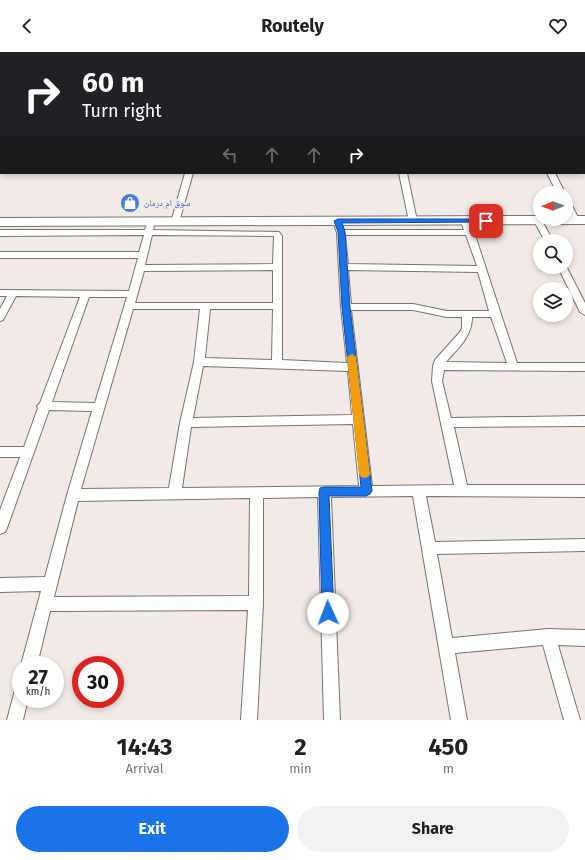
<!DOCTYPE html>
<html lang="en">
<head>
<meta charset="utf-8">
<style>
	:root { --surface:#fff; --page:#f2f2f2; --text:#202124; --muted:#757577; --accent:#1a73e8 }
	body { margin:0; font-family:"Fira Sans","Noto Naskh Arabic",sans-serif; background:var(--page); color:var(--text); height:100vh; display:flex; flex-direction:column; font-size:15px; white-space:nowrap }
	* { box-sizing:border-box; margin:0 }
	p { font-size:13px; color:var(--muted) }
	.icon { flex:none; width:22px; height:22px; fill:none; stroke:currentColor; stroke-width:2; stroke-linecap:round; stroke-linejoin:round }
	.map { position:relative; height:668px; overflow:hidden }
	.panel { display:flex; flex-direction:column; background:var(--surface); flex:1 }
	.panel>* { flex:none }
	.top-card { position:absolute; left:0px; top:0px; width:585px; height:122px; box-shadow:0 2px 6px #0003; background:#202124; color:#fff; overflow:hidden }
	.needle { width:26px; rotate:269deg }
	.buttons { position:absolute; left:533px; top:134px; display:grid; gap:8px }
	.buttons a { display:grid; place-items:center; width:40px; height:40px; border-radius:50%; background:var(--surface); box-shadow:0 2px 6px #0003; font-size:20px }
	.speed { position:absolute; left:12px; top:604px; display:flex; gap:8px; font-size:20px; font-weight:700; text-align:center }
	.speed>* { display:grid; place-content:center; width:52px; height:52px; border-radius:50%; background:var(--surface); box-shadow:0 2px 6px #0003; line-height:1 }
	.speed small { font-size:10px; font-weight:400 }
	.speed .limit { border:6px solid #d22; background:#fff; color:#111 }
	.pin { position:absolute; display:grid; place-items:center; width:34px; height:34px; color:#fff; margin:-17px; border-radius:8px; box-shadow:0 2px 6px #0006 }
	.me { position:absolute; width:44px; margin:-22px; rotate:358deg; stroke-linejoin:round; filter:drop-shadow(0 0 3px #0008) }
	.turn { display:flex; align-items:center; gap:14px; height:84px; padding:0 16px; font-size:18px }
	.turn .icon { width:52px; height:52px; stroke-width:2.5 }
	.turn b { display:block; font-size:28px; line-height:34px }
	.lanes { display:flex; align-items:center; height:38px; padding:0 16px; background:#0003; justify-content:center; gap:20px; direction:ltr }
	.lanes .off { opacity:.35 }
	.eta { display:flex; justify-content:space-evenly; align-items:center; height:68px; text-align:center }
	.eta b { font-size:24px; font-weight:700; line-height:28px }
	.cta { display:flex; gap:8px; margin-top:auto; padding:8px 16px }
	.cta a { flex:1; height:46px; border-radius:24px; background:var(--accent); color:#fff; font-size:16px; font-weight:700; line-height:46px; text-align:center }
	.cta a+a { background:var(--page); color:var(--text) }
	header { display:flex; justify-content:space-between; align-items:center; height:52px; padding:0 16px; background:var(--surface); font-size:18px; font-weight:700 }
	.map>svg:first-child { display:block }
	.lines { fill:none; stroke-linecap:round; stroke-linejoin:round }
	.minor-casing { stroke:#79736f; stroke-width:2 }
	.primary-casing { stroke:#79736f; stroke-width:2 }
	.trunk-casing { stroke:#79736f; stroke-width:2 }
	.minor { fill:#fff; fill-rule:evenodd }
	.primary { fill:#fff; fill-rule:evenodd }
	.trunk { fill:#fff; fill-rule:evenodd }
	.route { fill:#1a73e8; stroke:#114b97 }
	.slow { fill:#f59e0b }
	.labels { text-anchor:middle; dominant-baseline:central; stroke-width:4; stroke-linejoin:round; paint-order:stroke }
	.far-shop-label { font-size:9px; fill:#366cbe; stroke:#f1eae6; text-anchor:start }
</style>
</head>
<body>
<header><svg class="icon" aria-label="back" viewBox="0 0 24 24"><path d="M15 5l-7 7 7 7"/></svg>Routely<svg class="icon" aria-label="heart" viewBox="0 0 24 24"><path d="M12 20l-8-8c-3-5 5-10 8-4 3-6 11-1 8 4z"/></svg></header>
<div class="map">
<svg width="585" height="668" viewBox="0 0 585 668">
	<rect width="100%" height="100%" fill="#f1eae6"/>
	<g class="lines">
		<defs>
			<path id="minor" d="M220 0H226V1H220Z
				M374 0H380L381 1H375Z
				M444 0H450L451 1H445Z
				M481 0H487V1H481Z
				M533 0H539L540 1H534Z
				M572 0H578L579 1H573Z
				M584 9 585 10V14L584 13Z
				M584 22H585V26H584Z
				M584 44H585V48H584Z
				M584 64H585V69H584Z
				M185 121H193L179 170 175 172 171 170Z
				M399 121H407L417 169 416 171H410L409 169Z
				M547 121H555L565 141H557Z
				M566 148 570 150 580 169 579 171H573L572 169 566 158Z
				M334 167H340L344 178H464L461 169 462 167H468L474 180 517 311H585V319L444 318 442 329 451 366 585 364V374L454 375 467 433H585V445L426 444 435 490 585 487V499L437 502 452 586 548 577 585 578V594L558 593 580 668H564L543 593 455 601 467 668H451L413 444 331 445 340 668H324L318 445 263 446V551L257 668H241L248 558 50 559 37 613H21L41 539 0 540V526L45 525 67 443 92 359 49 358 7 476 5 480 0 482V458L20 405H0V395H24L38 356 37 354 40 351 80 245 16 244 3 268 0 269V257L7 244H0V238L129 239 138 206H0V200H139L144 183 0 184V178H145L147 170 151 168 155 170 153 178 279 180 282 184V308L347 311 341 255 337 181 333 169ZM152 183 274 184 273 212 145 213ZM345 183H466L477 214 348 212ZM273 218V251H135L144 219ZM348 218 478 220 489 259H447L413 252H351ZM89 245H127L95 351 52 350ZM133 257H200L194 310 180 371 169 436 81 437ZM210 257H273L272 308 205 306ZM351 258H413L447 265H462V276L460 280 435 308 433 314 432 329 454 433 372 434ZM472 265H491L507 311 446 310C458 296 472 285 472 265ZM203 314 348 319 352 363 193 366ZM353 372 359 434 182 436 191 375ZM250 446 249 544 54 545 78 449Z
				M535 167H541L553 189H545L534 169Z
				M566 214 585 251V263L580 260 558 215Z
				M21 636V647H28L23 668H7L15 638Z"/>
			<path id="primary" d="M1 5V11L0 12V6Z"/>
			<path id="trunk" d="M540 164V167H566V164H585V172L0 174V166Z"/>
		</defs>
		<!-- minor casing -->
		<use href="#minor" class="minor-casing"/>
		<!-- primary casing -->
		<use href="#primary" class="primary-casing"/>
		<!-- trunk casing -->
		<use href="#trunk" class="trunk-casing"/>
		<!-- minor -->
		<use href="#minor" class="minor"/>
		<!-- primary -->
		<use href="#primary" class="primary"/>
		<!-- trunk -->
		<use href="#trunk" class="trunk"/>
	</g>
	<!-- route -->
	<path class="route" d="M486 167H488V170L342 171 345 180 350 255 372 439 370 442 366 444H329L334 561 333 566 328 568 324 566 322 561 319 440 320 436 324 435H361L342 255 338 180 334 169 338 167Z"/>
	<!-- slow -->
	<path class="slow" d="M352 302 356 305 370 422 368 425 365 426 361 425 359 422 347 305Z"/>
	<!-- icons -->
	<defs>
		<symbol id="shop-disc" viewBox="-11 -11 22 22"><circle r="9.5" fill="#3f7fe0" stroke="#f1eae6"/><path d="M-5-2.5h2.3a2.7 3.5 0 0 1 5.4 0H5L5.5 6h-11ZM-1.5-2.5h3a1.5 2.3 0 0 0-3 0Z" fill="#fff"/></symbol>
	</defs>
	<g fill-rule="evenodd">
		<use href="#shop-disc" x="119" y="140" width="22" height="22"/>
	</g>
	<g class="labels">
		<!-- far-shop labels -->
		<g class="far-shop-label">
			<text x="144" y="151">سوق ام درمان</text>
		</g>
	</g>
</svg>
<div class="buttons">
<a><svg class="needle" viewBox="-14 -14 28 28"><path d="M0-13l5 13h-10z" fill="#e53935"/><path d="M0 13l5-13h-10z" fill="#757577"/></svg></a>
<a><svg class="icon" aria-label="search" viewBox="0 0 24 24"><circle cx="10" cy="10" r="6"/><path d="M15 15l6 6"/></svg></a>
<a><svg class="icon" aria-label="layers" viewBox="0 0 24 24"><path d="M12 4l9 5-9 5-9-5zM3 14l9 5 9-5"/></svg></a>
</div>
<div class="speed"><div>27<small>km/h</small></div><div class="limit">30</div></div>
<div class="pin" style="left:486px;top:169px;background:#d93025"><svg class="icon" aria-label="arrive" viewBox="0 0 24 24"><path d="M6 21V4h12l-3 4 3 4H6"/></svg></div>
<svg class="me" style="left:328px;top:561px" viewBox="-20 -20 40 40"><circle r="19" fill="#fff"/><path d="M0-13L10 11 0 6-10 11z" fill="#1a73e8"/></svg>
<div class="top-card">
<div class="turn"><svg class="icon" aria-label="right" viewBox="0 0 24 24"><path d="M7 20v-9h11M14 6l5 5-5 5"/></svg><div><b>60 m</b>Turn right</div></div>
<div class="lanes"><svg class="icon off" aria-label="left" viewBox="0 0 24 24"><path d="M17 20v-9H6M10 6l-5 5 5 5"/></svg><svg class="icon off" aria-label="ahead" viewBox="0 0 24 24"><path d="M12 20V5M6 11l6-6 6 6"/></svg><svg class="icon off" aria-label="ahead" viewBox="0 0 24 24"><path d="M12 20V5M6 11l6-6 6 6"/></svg><svg class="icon" aria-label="right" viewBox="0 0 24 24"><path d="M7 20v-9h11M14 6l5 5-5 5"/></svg></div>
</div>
</div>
<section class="panel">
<div class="eta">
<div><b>14:43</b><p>Arrival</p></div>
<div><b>2</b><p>min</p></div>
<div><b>450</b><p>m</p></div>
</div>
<div class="cta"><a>Exit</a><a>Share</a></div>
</section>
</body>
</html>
